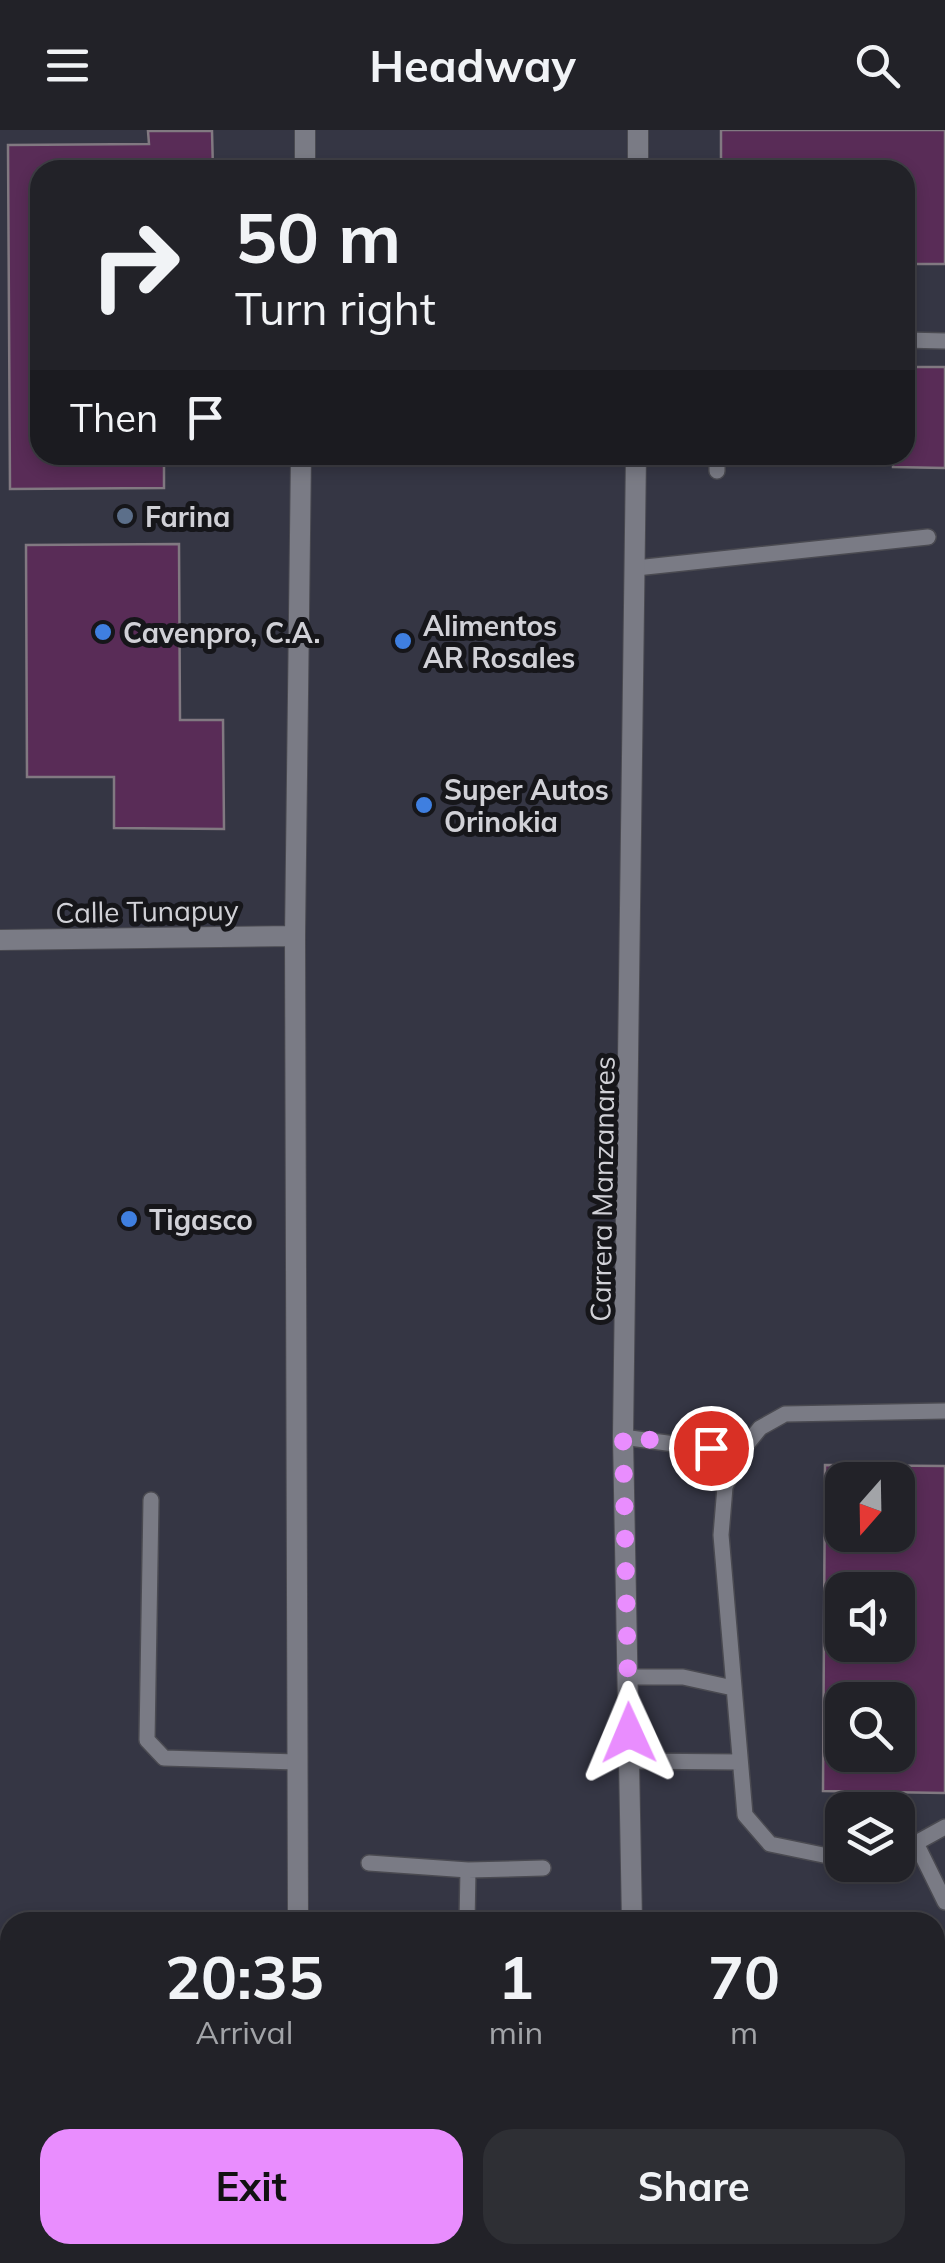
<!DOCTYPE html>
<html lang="en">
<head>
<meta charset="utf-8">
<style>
	:root { --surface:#222228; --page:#2e2f34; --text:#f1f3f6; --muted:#a2a4a8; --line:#3f3f45; --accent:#e98dfe }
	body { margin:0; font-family:Mulish,sans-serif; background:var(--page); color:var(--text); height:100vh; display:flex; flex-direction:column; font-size:38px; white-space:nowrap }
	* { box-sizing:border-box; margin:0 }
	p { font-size:32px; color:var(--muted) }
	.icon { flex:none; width:55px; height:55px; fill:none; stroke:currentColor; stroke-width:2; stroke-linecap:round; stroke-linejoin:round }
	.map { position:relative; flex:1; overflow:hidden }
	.drawer { position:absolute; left:0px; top:1782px; width:945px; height:352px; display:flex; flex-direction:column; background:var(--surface); border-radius:30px 30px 0 0; box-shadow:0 5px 15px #0003,0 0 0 2px var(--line) }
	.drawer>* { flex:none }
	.top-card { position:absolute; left:30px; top:30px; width:885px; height:305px; border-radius:30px; box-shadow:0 5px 15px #0003,0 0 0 2px var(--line); background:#222228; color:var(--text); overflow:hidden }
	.needle { width:65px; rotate:200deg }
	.tools { position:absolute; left:825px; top:1332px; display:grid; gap:20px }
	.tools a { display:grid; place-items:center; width:90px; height:90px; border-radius:20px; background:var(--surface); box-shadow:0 5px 15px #0003,0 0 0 2px var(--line); font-size:50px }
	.pin { position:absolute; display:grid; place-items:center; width:85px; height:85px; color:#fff; margin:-42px; border:5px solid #fff; border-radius:50%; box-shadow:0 2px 10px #0007 }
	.me { position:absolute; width:110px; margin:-55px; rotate:359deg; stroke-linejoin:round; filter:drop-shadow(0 0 8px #0008) }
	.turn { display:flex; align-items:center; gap:35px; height:210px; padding:0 40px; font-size:45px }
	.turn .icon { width:130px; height:130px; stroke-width:2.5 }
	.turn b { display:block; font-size:70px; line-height:85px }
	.then { display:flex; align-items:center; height:95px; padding:0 40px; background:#0003; gap:20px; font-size:38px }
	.eta { display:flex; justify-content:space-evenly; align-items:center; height:170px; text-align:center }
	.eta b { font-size:60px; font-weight:700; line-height:70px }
	.action { display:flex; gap:20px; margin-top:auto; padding:20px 40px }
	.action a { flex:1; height:115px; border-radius:30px; background:var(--accent); color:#111; font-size:40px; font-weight:700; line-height:115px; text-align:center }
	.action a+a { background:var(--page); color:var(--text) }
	header { display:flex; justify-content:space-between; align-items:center; height:130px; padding:0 40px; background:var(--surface); font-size:45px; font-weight:700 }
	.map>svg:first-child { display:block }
	.built { fill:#353644; fill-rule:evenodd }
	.green { fill:#4e5518 }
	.building { fill:#592c57; stroke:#817981; stroke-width:2.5; fill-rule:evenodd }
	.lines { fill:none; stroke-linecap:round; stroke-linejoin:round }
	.lane-casing { stroke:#4a4a51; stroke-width:18 }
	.street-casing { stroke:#4a4a51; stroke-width:22 }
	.primary-casing { stroke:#4a4a51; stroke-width:28 }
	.lane { stroke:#7a7b85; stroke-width:15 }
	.street { stroke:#7a7b85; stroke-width:20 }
	.primary { stroke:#c4928a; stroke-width:25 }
	.route { stroke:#e98dfe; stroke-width:18; stroke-dasharray:0 32.4 }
	.service-dot { fill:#5c6f8a; stroke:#16161a; stroke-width:4 }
	.shop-dot { fill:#3f7fe0; stroke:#16161a; stroke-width:4 }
	.labels { text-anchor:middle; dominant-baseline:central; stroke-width:10; stroke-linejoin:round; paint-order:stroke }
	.poi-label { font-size:28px; font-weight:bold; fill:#d1d1d7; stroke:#16161a; text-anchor:start }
	.street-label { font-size:28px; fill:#d1d1d7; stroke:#16161a }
</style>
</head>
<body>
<header><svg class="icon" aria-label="menu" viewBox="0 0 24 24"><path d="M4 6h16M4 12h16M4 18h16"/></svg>Headway<svg class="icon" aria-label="search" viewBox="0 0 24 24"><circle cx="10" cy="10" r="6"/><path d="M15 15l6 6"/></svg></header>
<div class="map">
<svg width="945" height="2133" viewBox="0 0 945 2133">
	<rect width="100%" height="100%" fill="#2d2d36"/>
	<!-- built -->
	<path class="built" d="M0 0H945V1819L935 1824V1792H10V1850H0ZM40 40H905V325H40ZM842 1350H898V1405H842ZM842 1460H898V1515H842ZM842 1570H898V1625H842ZM842 1680H898V1735H842Z"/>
	<!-- green -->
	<path class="green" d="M945 1819V2133H69V2125H935V1824Z"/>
	<!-- building -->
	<path class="building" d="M721 0H945V134H905V40H721Z
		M148 1H212L213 40H40V325H164V358L10 359 8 15 149 14Z
		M905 237H945V338L893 337V325H905Z
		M179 414 180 590H223L224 699 114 698V647H27L26 415Z
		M825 1335 945 1336V1663L823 1661ZM842 1350H898V1405H842ZM842 1460H898V1515H842ZM842 1570H898V1625H842Z"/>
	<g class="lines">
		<defs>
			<path id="lane" d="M905 210 945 211
				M717 341V325
				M636 438 928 407
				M623 1307 740 1323
				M151 1370 147 1610 164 1628 297 1632
				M628 1547H683L733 1558
				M629 1631 740 1632
				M916 1713 945 1772
				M898 1716 916 1713 945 1697
				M842 1724 828 1726 770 1714 745 1685 721 1405 725 1357 740 1323 760 1298 785 1284 945 1281
				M369 1733 468 1740
				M467 1792 468 1740 543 1738"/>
			<path id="street" d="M305 40V0
				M638 40V0
				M0 810 295 806
				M298 1792 295 806 301 325
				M632 1792 623 1307 636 325
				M935 1826 945 1822
				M0 1852H10"/>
			<path id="primary" d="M935 2025 945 2021
				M561 2133 603 2125"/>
		</defs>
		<!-- lane casing -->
		<use href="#lane" class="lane-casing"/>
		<!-- street casing -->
		<use href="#street" class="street-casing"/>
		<!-- primary casing -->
		<use href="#primary" class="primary-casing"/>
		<!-- lane -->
		<use href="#lane" class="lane"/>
		<!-- street -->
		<use href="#street" class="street"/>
		<!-- primary -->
		<use href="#primary" class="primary"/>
	</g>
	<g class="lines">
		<!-- route -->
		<path class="route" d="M629 1603 623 1306 711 1318"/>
	</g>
	<!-- markers -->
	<circle class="service-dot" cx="125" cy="386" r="10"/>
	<g class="shop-dot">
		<circle cx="103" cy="502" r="10"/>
		<circle cx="403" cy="511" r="10"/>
		<circle cx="424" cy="675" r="10"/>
		<circle cx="129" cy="1089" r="10"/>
	</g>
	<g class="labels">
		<!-- poi labels -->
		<g class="poi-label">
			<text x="145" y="386">Farina</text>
			<text x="423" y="495">Alimentos<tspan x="423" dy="32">AR Rosales</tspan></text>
			<text x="123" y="502">Cavenpro, C.A.</text>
			<text x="444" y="659">Super Autos<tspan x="444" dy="32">Orinokia</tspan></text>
			<text x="149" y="1089">Tigasco</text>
		</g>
		<!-- street labels -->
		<g class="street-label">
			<text transform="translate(147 781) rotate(-1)">Calle Tunapuy</text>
			<text transform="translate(602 1059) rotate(-89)">Carrera Manzanares</text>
		</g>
	</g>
</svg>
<div class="tools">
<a><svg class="needle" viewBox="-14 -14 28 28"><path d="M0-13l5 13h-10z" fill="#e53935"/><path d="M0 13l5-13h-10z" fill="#a2a4a8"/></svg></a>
<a><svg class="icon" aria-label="sound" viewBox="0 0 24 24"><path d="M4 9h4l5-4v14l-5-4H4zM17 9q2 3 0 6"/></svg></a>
<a><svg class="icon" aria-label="search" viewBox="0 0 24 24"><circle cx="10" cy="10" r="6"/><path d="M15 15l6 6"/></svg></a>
<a><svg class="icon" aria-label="layers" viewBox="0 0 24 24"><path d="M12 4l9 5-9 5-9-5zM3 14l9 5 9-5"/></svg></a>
</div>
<div class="pin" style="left:711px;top:1318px;background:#d93025"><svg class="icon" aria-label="arrive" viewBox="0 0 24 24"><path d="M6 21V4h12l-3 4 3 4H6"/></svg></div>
<svg class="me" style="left:629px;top:1603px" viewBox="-20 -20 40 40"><path d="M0-17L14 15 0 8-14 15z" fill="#e98dfe" stroke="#fff" stroke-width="4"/></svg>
<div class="top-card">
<div class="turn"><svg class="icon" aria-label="right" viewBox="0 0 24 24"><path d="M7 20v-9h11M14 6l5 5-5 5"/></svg><div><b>50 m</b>Turn right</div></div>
<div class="then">Then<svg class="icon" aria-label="arrive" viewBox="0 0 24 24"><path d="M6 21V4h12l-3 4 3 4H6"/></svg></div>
</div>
<section class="drawer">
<div class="eta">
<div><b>20:35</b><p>Arrival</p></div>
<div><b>1</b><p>min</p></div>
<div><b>70</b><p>m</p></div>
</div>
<div class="action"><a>Exit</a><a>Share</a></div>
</section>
</div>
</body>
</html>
